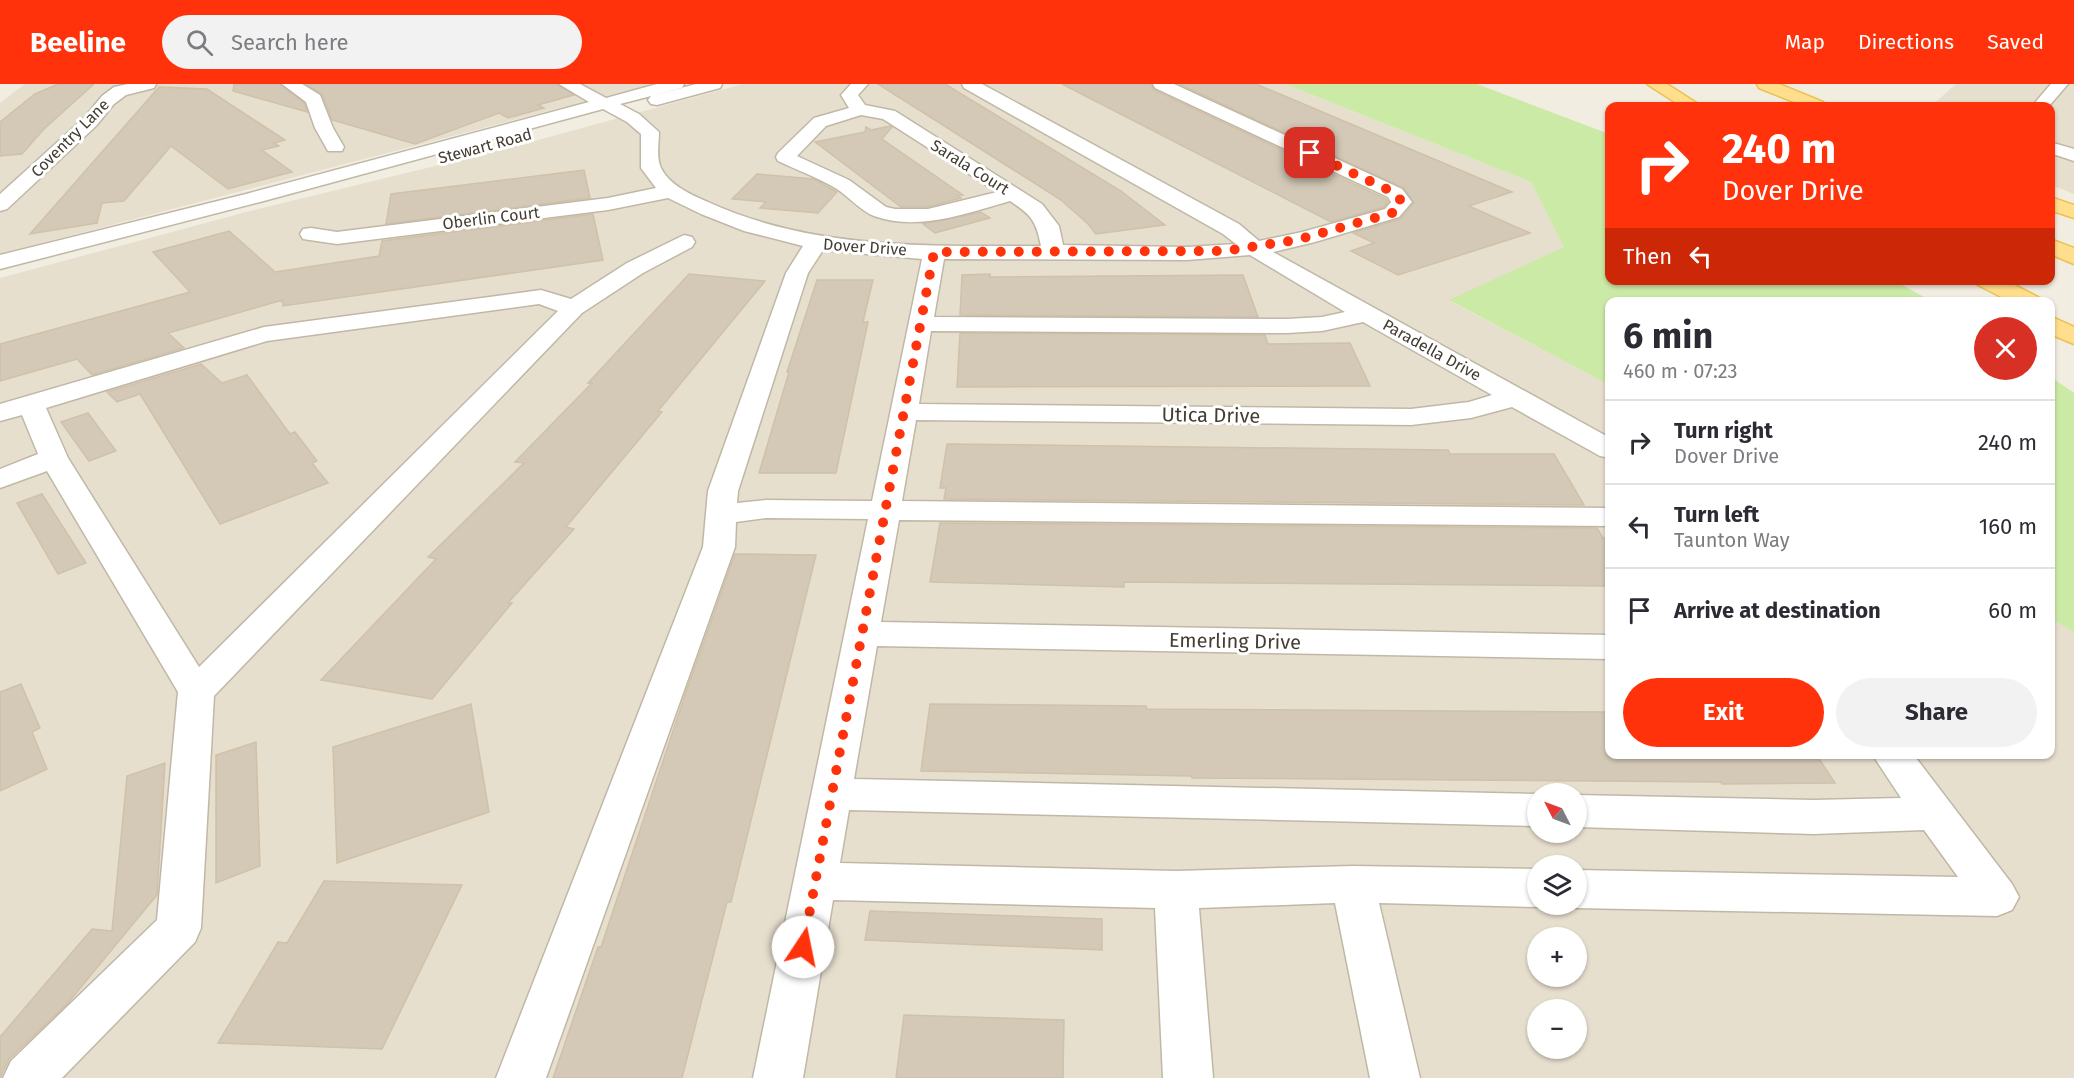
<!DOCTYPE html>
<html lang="en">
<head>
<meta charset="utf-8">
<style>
	:root { --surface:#fff; --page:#f2f2f3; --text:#2b2b33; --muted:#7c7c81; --line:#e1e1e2; --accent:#ff320b }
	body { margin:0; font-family:"Fira Sans",sans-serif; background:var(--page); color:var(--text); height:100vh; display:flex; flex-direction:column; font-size:22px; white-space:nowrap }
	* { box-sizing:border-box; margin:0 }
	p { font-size:20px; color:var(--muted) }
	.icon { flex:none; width:33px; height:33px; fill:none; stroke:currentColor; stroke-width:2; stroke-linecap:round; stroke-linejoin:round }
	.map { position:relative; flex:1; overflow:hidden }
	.sheet { position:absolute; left:1605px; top:213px; width:450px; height:462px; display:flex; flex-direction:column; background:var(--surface); border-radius:12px; box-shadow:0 2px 4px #0004 }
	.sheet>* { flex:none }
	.banner { position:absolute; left:1605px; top:18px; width:450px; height:183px; border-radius:12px; box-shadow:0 2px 4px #0004; background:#ff320b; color:#fff; overflow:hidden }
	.needle { width:39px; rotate:312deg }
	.controls { position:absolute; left:1527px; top:699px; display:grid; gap:12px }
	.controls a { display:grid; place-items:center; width:60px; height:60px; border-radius:50%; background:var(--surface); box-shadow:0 2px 4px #0004; font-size:30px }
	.pin { position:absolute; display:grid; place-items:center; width:51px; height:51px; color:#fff; margin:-26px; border-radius:12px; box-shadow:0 3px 9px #0006 }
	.me { position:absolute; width:66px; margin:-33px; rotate:11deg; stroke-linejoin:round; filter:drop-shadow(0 0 4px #0008) }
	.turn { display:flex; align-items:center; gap:21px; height:126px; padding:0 18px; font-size:27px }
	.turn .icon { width:78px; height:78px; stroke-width:2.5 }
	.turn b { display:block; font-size:42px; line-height:51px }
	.then { display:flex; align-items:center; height:57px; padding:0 18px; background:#0003; gap:12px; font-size:22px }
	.round { display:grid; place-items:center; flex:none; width:63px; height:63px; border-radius:32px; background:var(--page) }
	.headline { display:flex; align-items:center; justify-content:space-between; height:102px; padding:0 18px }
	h1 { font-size:36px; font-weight:700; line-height:45px }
	.action { display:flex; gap:12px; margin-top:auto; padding:12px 18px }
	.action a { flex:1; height:69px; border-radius:36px; background:var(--accent); color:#fff; font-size:24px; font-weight:700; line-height:69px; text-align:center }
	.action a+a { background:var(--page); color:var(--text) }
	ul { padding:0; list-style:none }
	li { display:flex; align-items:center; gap:18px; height:84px; padding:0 18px; border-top:2px solid var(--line) }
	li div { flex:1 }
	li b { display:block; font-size:22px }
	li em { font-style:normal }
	header { display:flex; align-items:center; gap:36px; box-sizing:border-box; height:84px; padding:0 30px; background:var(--accent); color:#fff }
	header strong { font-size:28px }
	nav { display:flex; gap:33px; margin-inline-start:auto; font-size:21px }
	.search { width:420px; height:54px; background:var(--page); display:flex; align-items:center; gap:15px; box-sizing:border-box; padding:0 21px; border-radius:33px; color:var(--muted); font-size:22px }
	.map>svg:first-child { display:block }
	.residential { fill:#e7dfce; fill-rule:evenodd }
	.green { fill:#cbeaa6 }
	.building { fill:#d3c9b6; stroke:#d0c1a8; stroke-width:1.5 }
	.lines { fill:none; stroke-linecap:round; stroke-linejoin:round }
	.minor-casing { stroke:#c0b8a6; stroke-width:3 }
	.major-casing { stroke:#ecc055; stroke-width:3 }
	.minor { fill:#fff; fill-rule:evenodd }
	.major { fill:#ffdf8d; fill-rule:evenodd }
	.route { stroke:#ff320b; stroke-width:10; stroke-dasharray:0 18 }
	.labels { text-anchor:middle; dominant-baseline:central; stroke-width:6; stroke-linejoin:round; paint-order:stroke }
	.far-street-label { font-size:16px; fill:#433d32; stroke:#fff }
	.street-label { font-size:20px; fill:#433d32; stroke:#fff }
</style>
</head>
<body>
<header>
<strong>Beeline</strong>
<div class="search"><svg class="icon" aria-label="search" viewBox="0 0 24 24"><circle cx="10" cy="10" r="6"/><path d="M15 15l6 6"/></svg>Search here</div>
<nav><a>Map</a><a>Directions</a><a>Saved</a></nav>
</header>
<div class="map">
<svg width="2074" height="994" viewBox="0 0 2074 994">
	<rect width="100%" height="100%" fill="#f2ede1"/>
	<!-- residential -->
	<path class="residential" d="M25 0H652L0 170V19Z
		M743 0H1285L1531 98 1565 163 1450 217 1609 301 1610 670H2050L2051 535 2074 548V994H0V194L250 127 505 65ZM1538 710H1576V748H1538ZM1538 782H1576V820H1538ZM1538 854H1576V892H1538ZM1538 926H1576V964H1538Z
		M1956 0H2074V110L2051 101 2050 22H1931Z"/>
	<!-- green -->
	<path class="green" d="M1285 0H1477L1609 50 1610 196 1895 197 1931 217 1610 218 1609 301 1449 216 1564 163 1531 98Z
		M2051 293 2074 309V548L2051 535Z"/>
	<!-- building -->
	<path class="building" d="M58 0H94L43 46 22 70 0 72V38L35 10Z
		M234 0H280L304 19 307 28 233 7Z
		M306 0H557L574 11 538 21 544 24 508 34 499 29 415 60 332 36 322 10Z
		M878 0H945L1121 107 1165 141 1096 150 1088 140 1061 116Z
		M1062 0H1151L1154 6 1386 115 1388 118 1384 123 1331 138Z
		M1179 0H1256L1512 108 1469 122 1530 149 1398 191 1351 167 1374 159 1353 149 1400 135 1414 119 1404 104Z
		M159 3 207 5 285 56 274 59 279 62 262 66 292 88 228 105 171 62 124 117 102 119 97 139 30 150Z
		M890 42 892 43 882 55 963 111 958 112 961 114 928 123H901L815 58 865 48 866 43 871 46Z
		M584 86 590 114 386 140 391 110Z
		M757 90 814 95 837 108 818 129 760 124 766 118 732 115Z
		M981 128 990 134 935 149 923 140Z
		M593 130 603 176 283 222V216L168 249 184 264 92 291 77 275 0 297V260L190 208 153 168 229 147 275 188 379 172 382 157Z
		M689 190 765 197 658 327 662 328 566 443 574 445 508 519H512L432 615 321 596 436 475 428 473 524 379 515 378 592 299H588Z
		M990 190V193L1243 191 1258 233 960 231 962 191Z
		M817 196H873L863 238H868L836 389H759L789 288H787Z
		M960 249 1265 251 1268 260 1350 259 1370 302 957 303Z
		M201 280 222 299 247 291 290 350 295 348 317 377 312 379 328 399 220 440 140 310 117 318 107 308Z
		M88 329 116 367 89 377 61 338Z
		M947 360 1448 366 1450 370H1554L1584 421 944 415 946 404H940Z
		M42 410 86 479 58 490 17 419Z
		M940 439 1597 444 1603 454H1610V502L1124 498V503L930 498Z
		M735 470 816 471 731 818H727L682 994H553L598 863H601L686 608Z
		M21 600 40 644 32 648 47 685 0 707V608Z
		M471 620 489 728 337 779 333 663Z
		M930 620 1146 622 1147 625 1610 628V670H1816L1835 699 1722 700 1721 698 1192 694 1191 692 921 687Z
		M256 658 260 782 216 799V671Z
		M165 679 157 811 67 920 9 975 0 994V953L92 845 112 847 127 692Z
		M324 797 462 801 382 965 218 959 278 858 287 859Z
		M870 827 1102 835V866L865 856Z
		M904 931 1064 936 1063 994H896Z"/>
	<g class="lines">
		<defs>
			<path id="minor" d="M128 0H156L154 4 126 11 114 20 96 42 7 125 0 127V110L84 34 102 12 114 3Z
				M282 0H302L320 11 333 44 344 63 342 67H328L315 44 306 18Z
				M559 0H580L606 14 657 0H684L682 4 620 20 639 30 659 48C659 59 656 74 661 84 669 101 692 111 708 118 813 166 928 162 1041 162 1036 136 1031 131 1010 117 967 129 919 148 874 132 861 127 849 113 837 105 819 94 797 86 778 77L776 73 778 69 814 34 849 24 841 11 851 0H868L858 11 865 21 895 27 1042 120 1059 142 1063 161 1187 163 1236 160 1223 150 964 4 962 0H982L1239 140 1259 157 1302 148 1385 125 1391 118 1388 113 1155 4 1153 0H1174L1402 105 1412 118 1399 133 1315 158 1273 168 1610 354V374L1600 372 1512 323 1471 334 1411 341 916 336 902 417 1610 424V442L899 436 881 538 1610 551V575L877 562 854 695 1538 710V742L849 726 840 779 1176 787 1353 782 1538 785V820H1544L1538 823 1379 819 1420 994H1370L1335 819 1199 824 1213 994H1163L1155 824 833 816 803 994H753L868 435 766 434 736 438 735 463 546 994H496L703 463 708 407 786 189 803 162 744 147 701 130 668 114 608 126 337 160 303 155 300 150 303 145 311 144 337 148 608 114 656 104 641 84V50L627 38 603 25 260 118 0 185V171L246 110 589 18ZM861 31 883 35 997 108 928 125H895L886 123 849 96 797 72 826 42ZM823 166 922 175 872 417 766 416 737 419 738 407 808 189ZM1250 171 1345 228 1322 233 1287 235 934 233 944 175 1187 176ZM1363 238 1492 311 1469 318 1411 325 919 320 931 247 1287 249 1322 247Z
				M696 0H722L720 4 657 21 651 20 648 16 651 12Z
				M2051 0H2068L2049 22H2032Z
				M2050 58 2074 65V77L2050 69Z
				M684 151 692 153 695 158 692 163 643 189 582 229 214 612 201 844 195 858 62 994H3L11 977 157 836 178 608 47 387 0 404V385L38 370 22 331 0 337V320L264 243 541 206 571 215 627 179ZM539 220 558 227 199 583 68 374 46 324 267 257Z
				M1872 670H1913L2012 800 2019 813 2012 826 1997 832 1576 824 1567 820H1576V786L1958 793 1924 746 1814 750 1576 743V711L1814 716 1901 714Z"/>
			<path id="major" d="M1647 0H1667L1701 22H1681Z
				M1757 0H1779L1823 18 1826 22H1804L1759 4Z
				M2050 113 2074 121V134L2050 126Z
				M2050 155 2074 164V180L2050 170Z
				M1975 196H2005L2038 213 2042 218H2011L1978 201Z
				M2050 232 2074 243V260L2050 250Z"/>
		</defs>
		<!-- minor casing -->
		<use href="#minor" class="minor-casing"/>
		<!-- major casing -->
		<use href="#major" class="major-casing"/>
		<!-- minor -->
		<use href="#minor" class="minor"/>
		<!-- major -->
		<use href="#major" class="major"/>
	</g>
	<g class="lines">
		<!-- route -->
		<path class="route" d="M803 863 934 168 1225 167 1297 156 1392 129 1402 118 1395 109 1310 69"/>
	</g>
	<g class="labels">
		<!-- far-street labels -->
		<g class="far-street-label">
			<text transform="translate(70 54) rotate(-45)">Coventry Lane</text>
			<text transform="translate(485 62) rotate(-15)">Stewart Road</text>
			<text transform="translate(970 83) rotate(32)">Sarala Court</text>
			<text transform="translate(491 134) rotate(-7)">Oberlin Court</text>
			<text transform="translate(865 163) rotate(4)">Dover Drive</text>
			<text transform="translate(1432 266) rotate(29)">Paradella Drive</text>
		</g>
		<!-- street labels -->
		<g class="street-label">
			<text transform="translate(1211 331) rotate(1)">Utica Drive</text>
			<text transform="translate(1235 557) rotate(1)">Emerling Drive</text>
		</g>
	</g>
</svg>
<div class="controls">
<a><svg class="needle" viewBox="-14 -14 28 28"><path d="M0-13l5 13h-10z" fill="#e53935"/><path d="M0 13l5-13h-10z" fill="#7c7c81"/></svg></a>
<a><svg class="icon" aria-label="layers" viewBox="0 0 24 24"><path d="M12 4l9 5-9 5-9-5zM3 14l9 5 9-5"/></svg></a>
<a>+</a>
<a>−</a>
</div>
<div class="pin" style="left:1310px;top:69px;background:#d93025"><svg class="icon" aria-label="arrive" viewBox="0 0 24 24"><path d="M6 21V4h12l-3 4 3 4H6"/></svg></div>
<svg class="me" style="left:803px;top:863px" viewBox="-20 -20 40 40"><circle r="19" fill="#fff"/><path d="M0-13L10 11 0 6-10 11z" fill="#ff320b"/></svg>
<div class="banner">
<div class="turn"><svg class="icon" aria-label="right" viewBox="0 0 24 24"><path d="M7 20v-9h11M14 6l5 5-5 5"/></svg><div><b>240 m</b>Dover Drive</div></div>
<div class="then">Then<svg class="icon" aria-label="left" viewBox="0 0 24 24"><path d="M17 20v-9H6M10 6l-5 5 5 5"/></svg></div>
</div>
<section class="sheet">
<div class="headline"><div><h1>6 min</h1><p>460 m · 07:23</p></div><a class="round" style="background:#d93025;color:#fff"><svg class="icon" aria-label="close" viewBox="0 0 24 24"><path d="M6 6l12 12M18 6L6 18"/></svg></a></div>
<ul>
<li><svg class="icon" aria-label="right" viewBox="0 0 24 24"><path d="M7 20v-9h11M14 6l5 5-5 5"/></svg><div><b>Turn right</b><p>Dover Drive</p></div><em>240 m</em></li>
<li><svg class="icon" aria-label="left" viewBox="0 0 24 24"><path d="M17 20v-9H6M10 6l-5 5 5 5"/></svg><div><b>Turn left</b><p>Taunton Way</p></div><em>160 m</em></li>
<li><svg class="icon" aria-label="arrive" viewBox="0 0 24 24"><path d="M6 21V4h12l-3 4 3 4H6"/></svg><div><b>Arrive at destination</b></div><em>60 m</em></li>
</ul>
<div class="action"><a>Exit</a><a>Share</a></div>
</section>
</div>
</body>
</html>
